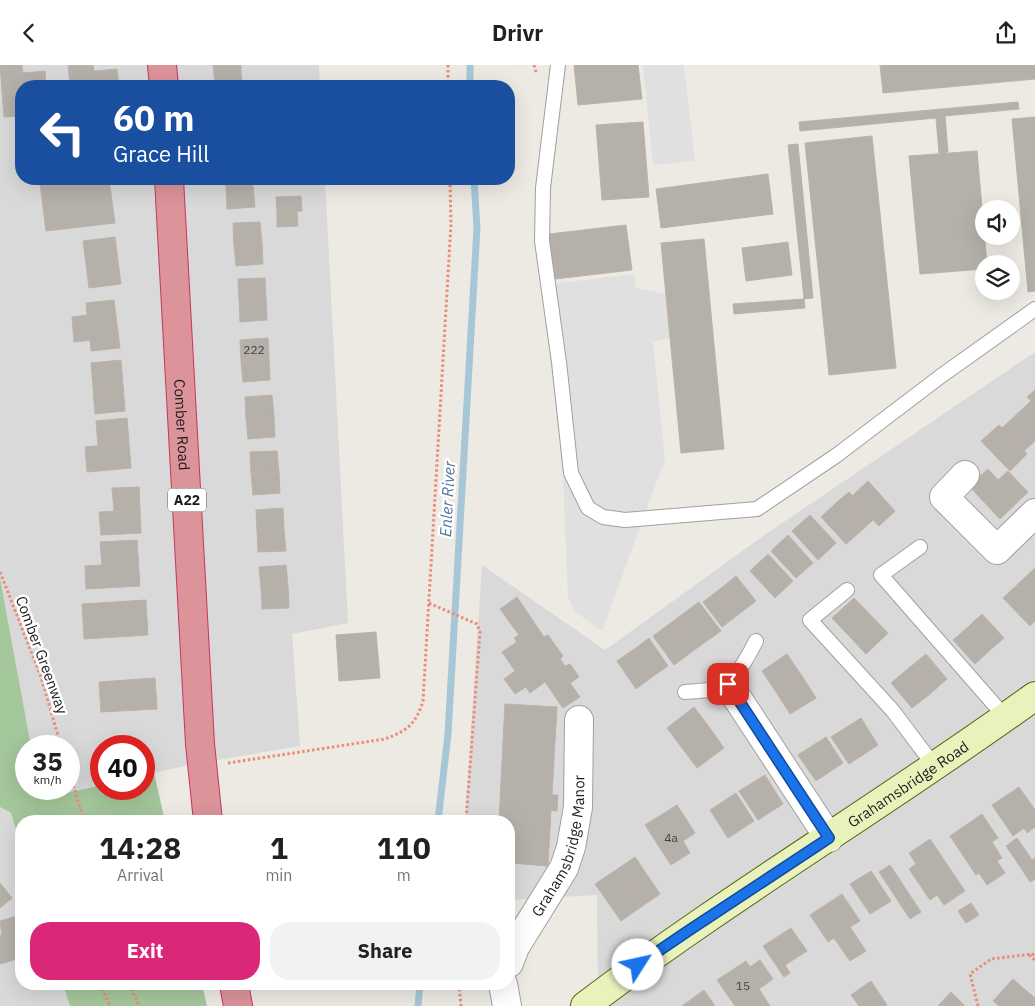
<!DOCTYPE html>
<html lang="en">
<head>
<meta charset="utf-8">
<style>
	:root { --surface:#fff; --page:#f2f2f2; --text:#202124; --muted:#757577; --accent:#db2777 }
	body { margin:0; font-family:"IBM Plex Sans",sans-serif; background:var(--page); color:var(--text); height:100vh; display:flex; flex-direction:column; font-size:19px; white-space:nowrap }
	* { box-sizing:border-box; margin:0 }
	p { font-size:16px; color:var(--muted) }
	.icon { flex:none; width:28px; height:28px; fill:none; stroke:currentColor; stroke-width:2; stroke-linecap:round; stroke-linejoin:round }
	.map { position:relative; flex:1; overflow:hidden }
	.panel { position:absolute; left:15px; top:750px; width:500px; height:175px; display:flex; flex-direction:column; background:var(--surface); border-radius:20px; box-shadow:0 5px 20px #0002 }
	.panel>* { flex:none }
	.hud { position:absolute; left:15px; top:15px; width:500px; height:105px; border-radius:20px; box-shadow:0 5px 20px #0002; background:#1a4fa0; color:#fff; overflow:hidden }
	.tools { position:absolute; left:975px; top:135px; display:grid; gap:10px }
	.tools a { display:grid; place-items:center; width:45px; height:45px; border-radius:50%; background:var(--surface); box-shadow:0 5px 20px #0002; font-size:25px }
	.speed { position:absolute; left:15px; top:670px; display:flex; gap:10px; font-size:25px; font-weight:700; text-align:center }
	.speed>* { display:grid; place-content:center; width:65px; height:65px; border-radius:50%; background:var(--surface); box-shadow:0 5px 20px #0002; line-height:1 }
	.speed small { font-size:12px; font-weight:400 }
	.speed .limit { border:8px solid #d22; background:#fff; color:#111 }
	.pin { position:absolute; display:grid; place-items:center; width:42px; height:42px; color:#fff; margin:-21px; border-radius:10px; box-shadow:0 2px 8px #0006 }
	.me { position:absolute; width:55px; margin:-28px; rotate:55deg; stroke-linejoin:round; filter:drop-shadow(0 0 4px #0008) }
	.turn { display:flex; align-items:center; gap:18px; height:105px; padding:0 15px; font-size:22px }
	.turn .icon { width:65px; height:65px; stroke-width:2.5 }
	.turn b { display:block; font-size:35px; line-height:42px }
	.eta { display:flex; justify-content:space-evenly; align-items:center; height:85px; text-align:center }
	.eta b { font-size:30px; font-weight:800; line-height:35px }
	.action { display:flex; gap:10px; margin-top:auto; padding:10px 15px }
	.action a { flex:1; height:58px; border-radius:20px; background:var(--accent); color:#fff; font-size:20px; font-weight:800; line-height:58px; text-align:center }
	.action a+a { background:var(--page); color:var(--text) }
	header { display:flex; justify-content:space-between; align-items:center; height:65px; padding:0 15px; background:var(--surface); font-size:22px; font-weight:800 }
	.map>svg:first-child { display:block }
	.residential { fill:#dad9d9 }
	.forest { fill:#a5c79c }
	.parking { fill:#e0e0e0 }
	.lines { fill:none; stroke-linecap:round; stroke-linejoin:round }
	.stream { stroke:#a8c7d6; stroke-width:7 }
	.building { fill:#b5b0a9; stroke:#bcb2a7 }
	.lane-casing { stroke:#a0a0a0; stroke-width:16 }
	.street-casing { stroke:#a0a0a0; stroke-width:30 }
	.secondary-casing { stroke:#566611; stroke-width:30 }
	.highway-casing { stroke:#c4375c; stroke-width:30 }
	.path { stroke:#ea8c77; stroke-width:3; stroke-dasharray:2.5 2.5; stroke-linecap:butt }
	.lane { stroke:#fff; stroke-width:14 }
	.street { stroke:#fff; stroke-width:28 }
	.secondary { stroke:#eaf2bc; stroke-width:28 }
	.highway { stroke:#dc939a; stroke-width:28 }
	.route-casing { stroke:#114b97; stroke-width:12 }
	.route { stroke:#1a73e8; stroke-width:9 }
	.labels { text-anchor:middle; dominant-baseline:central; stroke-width:5; stroke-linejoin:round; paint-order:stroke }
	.number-label { font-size:12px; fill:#42413f }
	.shield { fill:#fff; stroke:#606060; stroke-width:1 }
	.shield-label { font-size:14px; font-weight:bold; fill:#1c1c1c }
	.street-label { font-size:15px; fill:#1c1c1c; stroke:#fff }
	.water-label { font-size:16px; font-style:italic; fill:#5474a1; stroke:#fff }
</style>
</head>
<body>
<header><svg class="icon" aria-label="back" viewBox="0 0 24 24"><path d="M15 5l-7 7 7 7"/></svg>Drivr<svg class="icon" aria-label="share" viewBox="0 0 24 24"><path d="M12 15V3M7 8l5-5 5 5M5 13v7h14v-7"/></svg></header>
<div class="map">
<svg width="1035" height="941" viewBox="0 0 1035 941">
	<rect width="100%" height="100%" fill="#eceae3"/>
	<!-- residential -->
	<path class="residential" d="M0 0H319L320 21H21V114H325L348 558 292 569 300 681 194 699 144 710V681H101V720L40 734 38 724H69V681H31L0 513Z
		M1035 287V941H598L597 830 509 835V756H465L482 500 605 585 769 467Z
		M0 742 11 748 21 781V919H63L70 941H0Z"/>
	<!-- forest -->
	<path class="forest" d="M0 513 31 681H26V724H38L41 734 101 720V724H144V710L154 708 165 756H21V781L11 748 0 742Z
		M63 919H202L207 941H70Z"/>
	<!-- parking -->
	<path class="parking" d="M643 0H684L695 96 653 100Z
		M634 209 635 223 666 229 670 273 653 277 665 394 602 566 574 546 568 532 563 410 542 220Z"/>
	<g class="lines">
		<!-- stream -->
		<path class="stream" d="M470 21V0
			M438 756 448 669 477 163 474 114
			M418 941 420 919"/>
	</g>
	<!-- building -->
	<path class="building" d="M0 0H22L23 8 45 6 46 21H21V51L4 52Z
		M68 0H93L94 6 117 4 119 21H70Z
		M213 0H241V7L214 9Z
		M574 0H638L642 34 578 40Z
		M880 0H1035V14L883 28Z
		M241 7 242 21H215L214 9Z
		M1018 37 1019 44 945 51 948 87 939 88 936 53 800 66 799 57Z
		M1035 52V226L1028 227 1012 54Z
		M643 57 649 132 602 135 596 60Z
		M872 71 896 303 829 310 805 78Z
		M798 79 813 233 804 234 788 80Z
		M977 86 987 199H984V204L920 209 909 91Z
		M768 109 773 149 661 163 656 124Z
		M74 114H109L115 158 46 166 40 118Z
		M226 114H253V121L226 122Z
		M253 121 255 142 227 144 226 122Z
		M301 131 302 146 277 148 276 132Z
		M297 146 298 161 277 162V148Z
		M260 157 262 178 234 180 233 158Z
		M626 160 632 205 555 214 549 169Z
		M115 172 121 219 89 223 83 176Z
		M704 174 724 384 681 388 661 178Z
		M788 177 792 210 746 216 742 183Z
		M262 178 263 199 236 201 234 180Z
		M265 213 266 234 239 235 238 214Z
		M266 234 267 255 240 257 239 235Z
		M804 234 805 243 734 249 733 239Z
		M114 235 120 283 91 286 90 275 74 277 72 252 87 250 86 238Z
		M268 273 269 294 241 296 240 275Z
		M269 294 270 315 243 317 241 296Z
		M121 295 123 320 93 323 91 298Z
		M123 320 125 346 95 349 93 323Z
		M1035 325V340L1027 332Z
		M272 330 274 351 246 353 245 332Z
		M1031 336 1035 340V371L1016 350Z
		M1016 350 1035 371V376L1024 386 1002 363Z
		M274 351 275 372 248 374 246 353Z
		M127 353 129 378 98 381 96 356Z
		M999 360 1027 389 1010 406 981 376Z
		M129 378 131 403 87 407 85 382Z
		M277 386 279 407 251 408 250 387Z
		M988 404 998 415 1008 406 1028 427 1000 454 969 421Z
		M279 407 280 428 253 430 251 408Z
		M868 416 895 446 879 461 852 431Z
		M139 422 140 445 114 446 112 423Z
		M849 427 874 454 861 466 836 438Z
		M836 438 861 466 846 479 821 452Z
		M283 443 284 464 257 466 256 445Z
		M140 445 141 468 101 470 99 447Z
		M810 450 836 478 818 495 792 466Z
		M284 464 286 486 258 487 257 466Z
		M788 470 813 498 796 513 771 486Z
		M137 475 140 521 86 524 85 501 102 500 100 477Z
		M768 489 793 516 775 533 750 506Z
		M286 500 288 521 261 523 259 502Z
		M1035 503V556L1030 561 1003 533Z
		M736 511 756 536 739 549 720 524Z
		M288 521 289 543 262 544 261 523Z
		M720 524 739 549 722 562 703 537Z
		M517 532 544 572 548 570 563 591 560 594 565 601 570 599 579 612 570 618 580 632 563 643 545 617 530 628 526 622 515 629 504 614 515 606 502 587 517 577 514 573 519 570 500 544Z
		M854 533 888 568 866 589 832 553Z
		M146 535 148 570 84 574 82 539Z
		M699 537 721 566 697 583 676 554Z
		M982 549 1004 573 989 586 968 562Z
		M676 554 697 583 674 600 653 571Z
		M968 562 989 586 975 599 953 575Z
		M376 567 380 613 339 616 336 570Z
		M649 573 668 601 652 612 633 585Z
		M633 585 652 612 636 624 617 596Z
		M787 589 802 611 776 627 762 606Z
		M926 589 947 614 930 629 909 603Z
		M909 603 930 629 912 643 891 618Z
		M802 611 816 633 790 649 776 627Z
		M155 613 157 644 101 647 99 617Z
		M505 639 557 642 552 730H558L557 746 551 745 548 801 509 798V756H499Z
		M694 642 709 662 682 683 667 663Z
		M861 653 878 680 849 699 831 672Z
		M709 662 724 683 697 703 682 683Z
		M826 672 843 698 816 716 798 690Z
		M765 710 783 739 758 755 739 726Z
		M1019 722 1035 745V762L1027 768 1024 763 1013 771 992 740Z
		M736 728 754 756 728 773 710 745Z
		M677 740 695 768 683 776 690 788 671 800 645 760Z
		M982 749 998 773 992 777 1002 793 997 796 1005 808 987 820 979 808 976 810 950 771Z
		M1017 773 1032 795 1021 803 1006 781Z
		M930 774 965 826 944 840 937 830 930 835 909 804 916 799 909 788Z
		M635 792 660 829 641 842 616 805Z
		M1035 793V814L1030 817 1021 803Z
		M890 800 921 847 910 854 879 807Z
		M616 805 641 842 621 856 595 819Z
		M871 806 891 836 870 849 850 819Z
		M0 818 12 833 0 843Z
		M842 829 860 856 850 862 866 886 850 896 834 873 828 877 810 850Z
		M971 838 979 850 966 858 958 846Z
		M17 851 21 863V893L0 899V871L2 870 0 856Z
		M791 863 807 886 785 900 790 908 784 912 763 881Z
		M760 895 773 914 759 924 770 941H735L717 915 746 896 750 902Z
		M1013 914 1029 928 1017 941H999L993 936Z
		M871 916 887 940 885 941H859L851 930Z
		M704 925 715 941H682Z
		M951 927 965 941H938Z
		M1029 928 1035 933V941H1017Z"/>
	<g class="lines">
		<defs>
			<path id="lane" d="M558 0 543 123 542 176 559 297 571 408 588 443 603 452 625 455 757 444 837 390 941 311 1035 244
				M920 482 881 510 1006 653
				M847 525 810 555 893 646 935 702
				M685 627C696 626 719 626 728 619 736 613 751 586 756 576"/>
			<g id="street">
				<path d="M965 410 944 432 997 485 1035 448"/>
				<path d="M728 619 829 773"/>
				<path id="s1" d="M509 898 515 882 564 803 571 782 578 742 579 655"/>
				<path d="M503 919 507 941"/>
			</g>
			<g id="secondary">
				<path id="s2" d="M585 941C730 831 887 738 1035 631"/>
			</g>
			<g id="highway">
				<path d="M162 0 164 21"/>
				<path id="s3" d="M169 114 200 679 208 756"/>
				<path d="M234 919 238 941"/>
			</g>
		</defs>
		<!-- lane casing -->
		<use href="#lane" class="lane-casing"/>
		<!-- street casing -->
		<use href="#street" class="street-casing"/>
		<!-- secondary casing -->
		<use href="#secondary" class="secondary-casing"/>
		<!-- highway casing -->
		<use href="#highway" class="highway-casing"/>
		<!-- path -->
		<path class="path" d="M448 0V21
			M534 0 536 7
			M0 507 41 612 61 681
			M429 538 477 559 480 567 466 756
			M228 698 385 674C407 666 416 659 423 636L451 159 450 114
			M69 706 84 756
			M1029 890 1035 895
			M100 919 110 941
			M129 919 139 941
			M459 919 461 941
			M978 941 970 909 991 894 1032 889 1035 891"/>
		<!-- lane -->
		<use href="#lane" class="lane"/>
		<!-- street -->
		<use href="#street" class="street"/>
		<!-- secondary -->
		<use href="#secondary" class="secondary"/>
		<!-- highway -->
		<use href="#highway" class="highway"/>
	</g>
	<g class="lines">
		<defs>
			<path id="route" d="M638 900 688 866 829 773 728 619"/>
		</defs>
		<!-- route casing -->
		<use href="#route" class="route-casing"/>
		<!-- route -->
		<use href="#route" class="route"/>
	</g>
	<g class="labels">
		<!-- number labels -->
		<g class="number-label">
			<text x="254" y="284">222</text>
			<text x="671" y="772">4a</text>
			<text x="743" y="920">15</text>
		</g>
		<!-- shield labels -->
		<rect class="shield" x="168" y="423.5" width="38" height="23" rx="4"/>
		<g class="shield-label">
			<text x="187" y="435">A22</text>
		</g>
		<!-- street labels -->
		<g class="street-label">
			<text stroke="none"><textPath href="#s3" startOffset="246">Comber Road</textPath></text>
			<text transform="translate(42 590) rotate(70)">Comber Greenway</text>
			<text stroke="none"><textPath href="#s2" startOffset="392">Grahamsbridge Road</textPath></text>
			<text stroke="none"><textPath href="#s1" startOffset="130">Grahamsbridge Manor</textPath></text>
		</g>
		<!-- water labels -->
		<g class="water-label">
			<text transform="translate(447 434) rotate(-87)">Enler River</text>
		</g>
	</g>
</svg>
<div class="tools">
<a><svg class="icon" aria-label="sound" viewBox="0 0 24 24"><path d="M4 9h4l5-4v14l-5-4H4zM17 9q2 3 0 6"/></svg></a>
<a><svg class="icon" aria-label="layers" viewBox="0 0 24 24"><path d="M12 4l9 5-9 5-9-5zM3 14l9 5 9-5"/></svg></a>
</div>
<div class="speed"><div>35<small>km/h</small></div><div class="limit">40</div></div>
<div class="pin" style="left:728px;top:619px;background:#d93025"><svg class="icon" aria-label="arrive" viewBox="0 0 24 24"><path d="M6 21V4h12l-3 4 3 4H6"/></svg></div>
<svg class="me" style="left:638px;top:900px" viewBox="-20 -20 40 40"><circle r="19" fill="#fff"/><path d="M0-13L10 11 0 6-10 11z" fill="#1a73e8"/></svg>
<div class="hud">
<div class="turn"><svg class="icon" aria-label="left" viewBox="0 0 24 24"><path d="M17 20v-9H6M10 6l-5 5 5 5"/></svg><div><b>60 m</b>Grace Hill</div></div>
</div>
<section class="panel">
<div class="eta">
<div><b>14:28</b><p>Arrival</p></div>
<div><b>1</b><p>min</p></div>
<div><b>110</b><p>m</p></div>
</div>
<div class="action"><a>Exit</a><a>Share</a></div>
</section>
</div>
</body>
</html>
